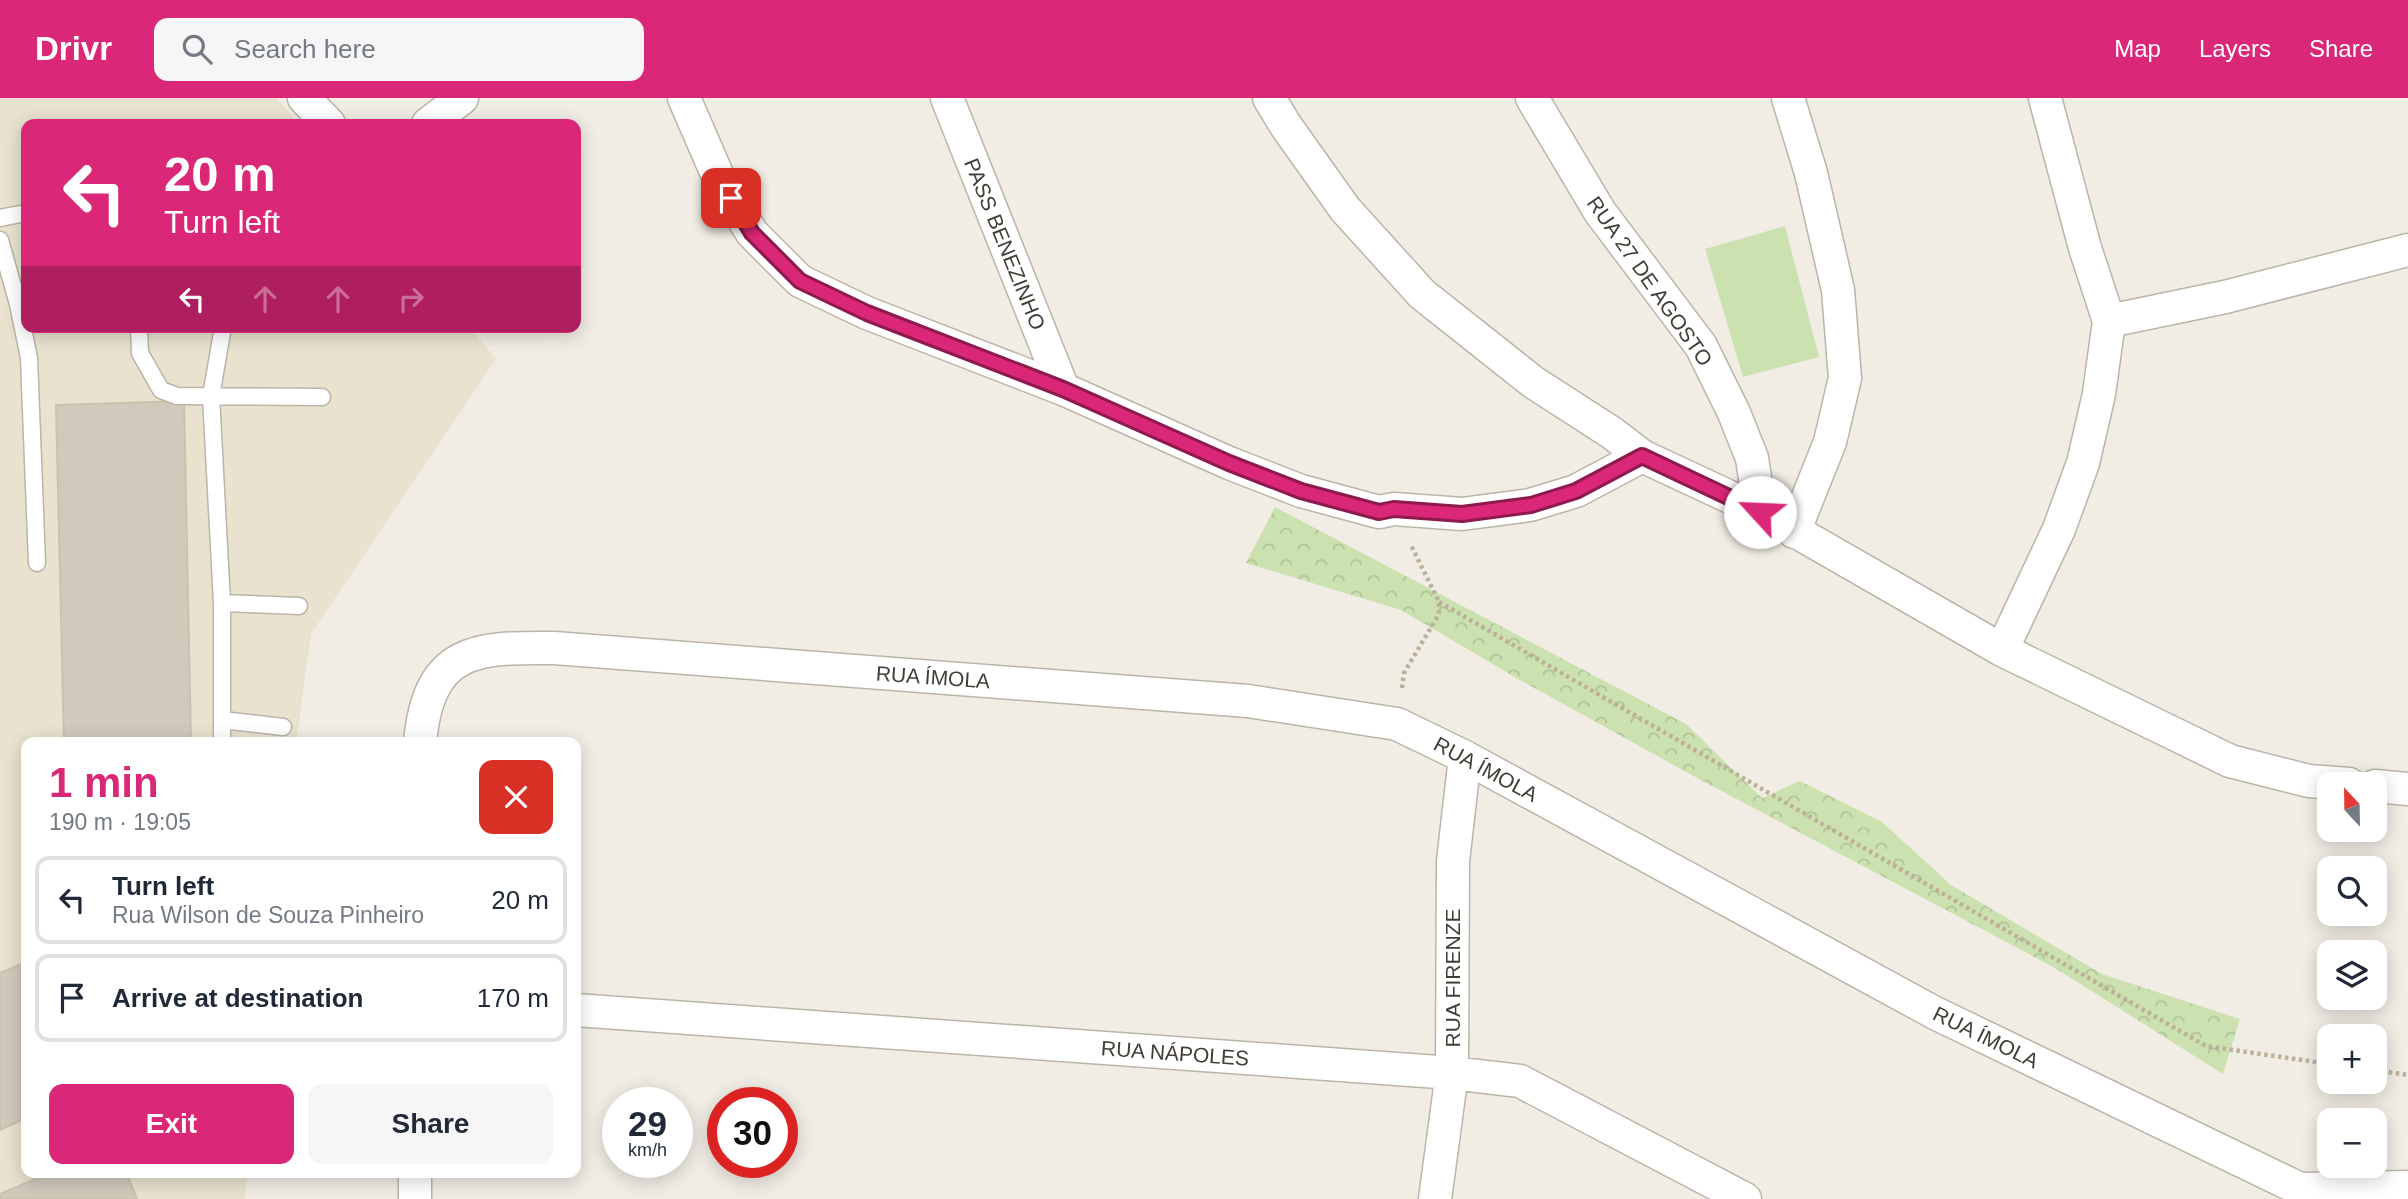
<!DOCTYPE html>
<html lang="en">
<head>
<meta charset="utf-8">
<style>
	:root { --surface:#fff; --page:#f6f6f7; --text:#1f2937; --muted:#747a83; --line:#e0e1e3; --accent:#db2777 }
	body { margin:0; font-family:Arial,sans-serif; background:var(--page); color:var(--text); height:100vh; display:flex; flex-direction:column; font-size:26px; white-space:nowrap }
	* { box-sizing:border-box; margin:0 }
	p { font-size:23px; color:var(--muted) }
	.icon { flex:none; width:38px; height:38px; fill:none; stroke:currentColor; stroke-width:2; stroke-linecap:round; stroke-linejoin:round }
	.map { position:relative; flex:1; overflow:hidden }
	.details { position:absolute; left:21px; top:639px; width:560px; height:441px; display:flex; flex-direction:column; background:var(--surface); border-radius:14px; box-shadow:0 4px 18px #0003 }
	.details>* { flex:none }
	.banner { position:absolute; left:21px; top:21px; width:560px; height:214px; border-radius:14px; box-shadow:0 4px 18px #0003; background:#db2777; color:#fff; overflow:hidden }
	.needle { width:46px; rotate:338deg }
	.buttons { position:absolute; left:2317px; top:674px; display:grid; gap:14px }
	.buttons a { display:grid; place-items:center; width:70px; height:70px; border-radius:14px; background:var(--surface); box-shadow:0 4px 18px #0003; font-size:35px }
	.speed { position:absolute; left:602px; top:989px; display:flex; gap:14px; font-size:35px; font-weight:700; text-align:center }
	.speed>* { display:grid; place-content:center; width:91px; height:91px; border-radius:50%; background:var(--surface); box-shadow:0 4px 18px #0003; line-height:1 }
	.speed small { font-size:18px; font-weight:400 }
	.speed .limit { border:10px solid #d22; background:#fff; color:#111 }
	.pin { position:absolute; display:grid; place-items:center; width:60px; height:60px; color:#fff; margin:-30px; border-radius:14px; box-shadow:0 4px 10px #0006 }
	.me { position:absolute; width:77px; margin:-38px; rotate:295deg; stroke-linejoin:round; filter:drop-shadow(0 0 5px #0008) }
	.turn { display:flex; align-items:center; gap:24px; height:147px; padding:0 28px; font-size:32px }
	.turn .icon { width:91px; height:91px; stroke-width:2.5 }
	.turn b { display:block; font-size:49px; line-height:60px }
	.lanes { display:flex; align-items:center; height:66px; padding:0 28px; background:#0003; justify-content:center; gap:35px; direction:ltr }
	.lanes .off { opacity:.35 }
	.round { display:grid; place-items:center; flex:none; width:74px; height:74px; border-radius:14px; background:var(--page) }
	.summary { display:flex; align-items:center; justify-content:space-between; height:119px; padding:0 28px }
	h1 { font-size:42px; font-weight:700; line-height:52px; color:var(--accent) }
	.action { display:flex; gap:14px; margin-top:auto; padding:14px 28px }
	.action a { flex:1; height:80px; border-radius:14px; background:var(--accent); color:#fff; font-size:28px; font-weight:700; line-height:80px; text-align:center }
	.action a+a { background:var(--page); color:var(--text) }
	ul { padding:0; list-style:none }
	li { display:flex; align-items:center; gap:21px; height:88px; margin:0 14px 10px; padding:0 14px; border:4px solid var(--line); border-radius:14px }
	li div { flex:1 }
	li b { display:block; font-size:26px }
	li em { font-style:normal }
	header { display:flex; align-items:center; gap:42px; box-sizing:border-box; height:98px; padding:0 35px; background:var(--accent); color:#fff }
	header strong { font-size:33px }
	nav { display:flex; gap:38px; margin-inline-start:auto; font-size:24px }
	.search { width:490px; height:63px; background:var(--page); display:flex; align-items:center; gap:18px; box-sizing:border-box; padding:0 24px; border-radius:14px; color:var(--muted); font-size:26px }
	.map>svg:first-child { display:block }
	.education { fill:#e9e2cf }
	.park { fill:url(#park-crowns) }
	.pitch { fill:#cbe2b0 }
	.building { fill:#d1c9bb; stroke:#cbc1af; stroke-width:2 }
	.lines { fill:none; stroke-linecap:round; stroke-linejoin:round }
	.lane-casing { stroke:#bbb5a8; stroke-width:19 }
	.street-casing { stroke:#bbb5a8; stroke-width:35 }
	.path { stroke:#bcb09a; stroke-width:4.5; stroke-dasharray:3.5 3.5; stroke-linecap:butt }
	.lane { stroke:#fff; stroke-width:16 }
	.street { stroke:#fff; stroke-width:32 }
	.route-casing { stroke:#8e194d; stroke-width:18 }
	.route { stroke:#db2777; stroke-width:12 }
	.labels { text-anchor:middle; dominant-baseline:central; stroke-width:7; stroke-linejoin:round; paint-order:stroke }
	.street-label { font-size:21px; fill:#423d35; stroke:#fff }
</style>
</head>
<body>
<header>
<strong>Drivr</strong>
<div class="search"><svg class="icon" aria-label="search" viewBox="0 0 24 24"><circle cx="10" cy="10" r="6"/><path d="M15 15l6 6"/></svg>Search here</div>
<nav><a>Map</a><a>Layers</a><a>Share</a></nav>
</header>
<div class="map">
<svg width="2408" height="1101" viewBox="0 0 2408 1101">
	<defs>
		<pattern id="park-crowns" width="20" height="18" patternUnits="userSpaceOnUse" patternTransform="scale(1.75)"><rect width="20" height="18" fill="#cbe2b0"/><path d="M2 6a3 3 0 1 1 6 0M12 15a3 3 0 1 1 6 0" fill="none" stroke="#b0c398"/></pattern>
	</defs>
	<rect width="100%" height="100%" fill="#f1ede5"/>
	<!-- education -->
	<path class="education" d="M0 0H277L299 26H26V229H469L496 261 311 536 296 644H26V1074L247 1075 245 1101H0Z"/>
	<!-- park -->
	<path class="park" d="M1275 409 1686 626 1762 700 1800 683 1882 724 1951 787 2102 876 2240 921 2223 976 2055 870 1699 681 1518 581 1401 512 1246 465Z"/>
	<!-- pitch -->
	<path class="pitch" d="M1785 128 1819 259 1743 279 1705 151Z"/>
	<!-- building -->
	<path class="building" d="M184 303 191 644H64L56 307Z
		M26 864V1020L0 1032V875Z
		M51 1074H126L137 1101H0V1096Z"/>
	<g class="lines">
		<defs>
			<path id="lane" d="M0 120 26 115
				M0 142 18 206 29 260 37 465
				M139 229 140 255 161 292 177 298 322 299
				M222 505 299 508
				M222 622 283 629
				M222 644V505L211 298 223 229"/>
			<path id="street" d="M304 0 329 26
				M684 0 720 83 752 135 800 183 867 215 1063 291 1229 365 1301 393 1379 414 1394 411 1462 416 1530 407 1576 393 1642 358
				M947 0 1063 291
				M1269 0 1286 28 1345 111 1422 196 1533 284 1612 335 1642 358 1760 413 2002 552 2230 663 2309 683 2349 686
				M1532 0 1600 114 1701 248 1734 315 1752 360 1760 413
				M1788 0 1811 75 1838 192 1845 280 1830 344 1794 434
				M428 26 462 0
				M2109 223 2225 199 2408 152
				M2002 552 2059 431 2083 365 2099 296 2109 223 2085 150 2045 0
				M420 644C429 551 474 549 554 550L1248 603 1397 626 1465 659 1935 915 2300 1091 2408 1089
				M2375 688 2408 691
				M576 912 1452 975 1520 983 1745 1101
				M415 1074V1101
				M1435 1101 1452 975 1453 763 1465 659"/>
		</defs>
		<!-- lane casing -->
		<use href="#lane" class="lane-casing"/>
		<!-- street casing -->
		<use href="#street" class="street-casing"/>
		<!-- path -->
		<path class="path" d="M1439 504 2206 948 2329 966
			M1402 590 1404 575 1439 516V504L1411 447
			M2375 972 2408 977"/>
		<!-- lane -->
		<use href="#lane" class="lane"/>
		<!-- street -->
		<use href="#street" class="street"/>
	</g>
	<g class="lines">
		<defs>
			<path id="route" d="M731 100 752 135 800 183 867 215 1063 291 1229 365 1301 393 1379 414 1394 411 1462 416 1531 407 1576 393 1642 358 1760 414"/>
		</defs>
		<!-- route casing -->
		<use href="#route" class="route-casing"/>
		<!-- route -->
		<use href="#route" class="route"/>
	</g>
	<g class="labels">
		<!-- street labels -->
		<g class="street-label">
			<text transform="translate(1005 146) rotate(68)">PASS BENEZINHO</text>
			<text transform="translate(1650 183) rotate(55)">RUA 27 DE AGOSTO</text>
			<text transform="translate(933 579) rotate(4)">RUA ÍMOLA</text>
			<text transform="translate(1486 671) rotate(28)">RUA ÍMOLA</text>
			<text transform="translate(1452 880) rotate(-90)">RUA FIRENZE</text>
			<text transform="translate(1986 939) rotate(26)">RUA ÍMOLA</text>
			<text transform="translate(1175 955) rotate(4)">RUA NÁPOLES</text>
		</g>
	</g>
</svg>
<div class="buttons">
<a><svg class="needle" viewBox="-14 -14 28 28"><path d="M0-13l5 13h-10z" fill="#e53935"/><path d="M0 13l5-13h-10z" fill="#747a83"/></svg></a>
<a><svg class="icon" aria-label="search" viewBox="0 0 24 24"><circle cx="10" cy="10" r="6"/><path d="M15 15l6 6"/></svg></a>
<a><svg class="icon" aria-label="layers" viewBox="0 0 24 24"><path d="M12 4l9 5-9 5-9-5zM3 14l9 5 9-5"/></svg></a>
<a>+</a>
<a>−</a>
</div>
<div class="speed"><div>29<small>km/h</small></div><div class="limit">30</div></div>
<div class="pin" style="left:731px;top:100px;background:#d93025"><svg class="icon" aria-label="arrive" viewBox="0 0 24 24"><path d="M6 21V4h12l-3 4 3 4H6"/></svg></div>
<svg class="me" style="left:1760px;top:414px" viewBox="-20 -20 40 40"><circle r="19" fill="#fff"/><path d="M0-13L10 11 0 6-10 11z" fill="#db2777"/></svg>
<div class="banner">
<div class="turn"><svg class="icon" aria-label="left" viewBox="0 0 24 24"><path d="M17 20v-9H6M10 6l-5 5 5 5"/></svg><div><b>20 m</b>Turn left</div></div>
<div class="lanes"><svg class="icon" aria-label="left" viewBox="0 0 24 24"><path d="M17 20v-9H6M10 6l-5 5 5 5"/></svg><svg class="icon off" aria-label="ahead" viewBox="0 0 24 24"><path d="M12 20V5M6 11l6-6 6 6"/></svg><svg class="icon off" aria-label="ahead" viewBox="0 0 24 24"><path d="M12 20V5M6 11l6-6 6 6"/></svg><svg class="icon off" aria-label="right" viewBox="0 0 24 24"><path d="M7 20v-9h11M14 6l5 5-5 5"/></svg></div>
</div>
<section class="details">
<div class="summary"><div><h1>1 min</h1><p>190 m · 19:05</p></div><a class="round" style="background:#d93025;color:#fff"><svg class="icon" aria-label="close" viewBox="0 0 24 24"><path d="M6 6l12 12M18 6L6 18"/></svg></a></div>
<ul>
<li><svg class="icon" aria-label="left" viewBox="0 0 24 24"><path d="M17 20v-9H6M10 6l-5 5 5 5"/></svg><div><b>Turn left</b><p>Rua Wilson de Souza Pinheiro</p></div><em>20 m</em></li>
<li><svg class="icon" aria-label="arrive" viewBox="0 0 24 24"><path d="M6 21V4h12l-3 4 3 4H6"/></svg><div><b>Arrive at destination</b></div><em>170 m</em></li>
</ul>
<div class="action"><a>Exit</a><a>Share</a></div>
</section>
</div>
</body>
</html>
